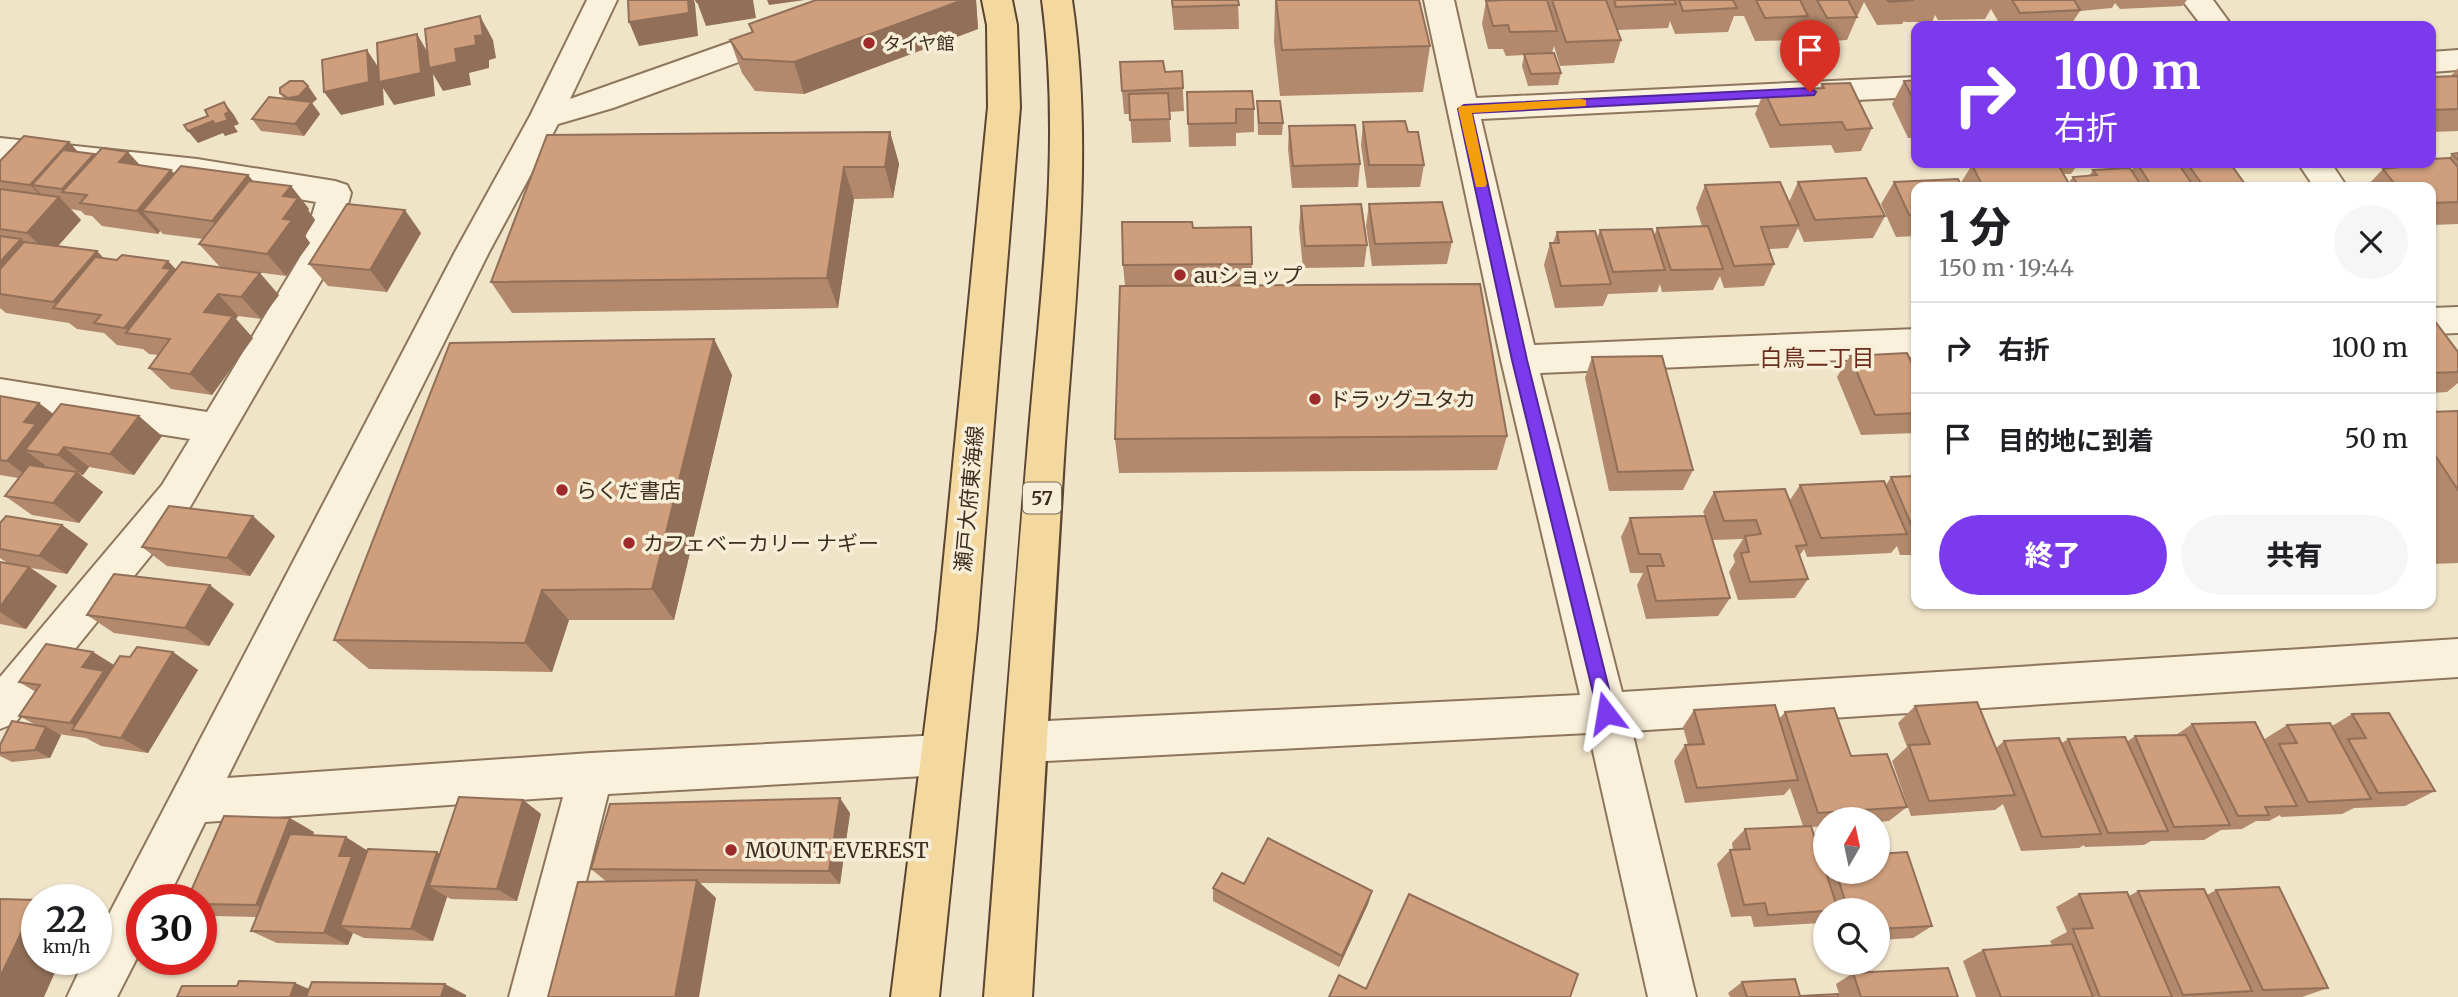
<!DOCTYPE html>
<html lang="ja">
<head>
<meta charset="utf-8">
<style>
	:root { --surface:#fff; --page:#f6f6f6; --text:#202124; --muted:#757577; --line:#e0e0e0; --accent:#7c3aed }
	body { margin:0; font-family:Merriweather,"Noto Sans JP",serif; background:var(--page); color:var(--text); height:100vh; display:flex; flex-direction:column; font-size:26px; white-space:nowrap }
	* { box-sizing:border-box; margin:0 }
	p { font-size:23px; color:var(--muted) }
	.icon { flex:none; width:38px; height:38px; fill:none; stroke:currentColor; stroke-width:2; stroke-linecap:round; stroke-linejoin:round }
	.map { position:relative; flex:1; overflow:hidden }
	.panel { position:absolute; left:1911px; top:182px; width:525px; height:427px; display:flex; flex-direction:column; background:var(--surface); border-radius:14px; box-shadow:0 2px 5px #0004 }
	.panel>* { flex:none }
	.hud { position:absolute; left:1911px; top:21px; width:525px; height:147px; border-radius:14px; box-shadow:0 2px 5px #0004; background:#7c3aed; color:#fff; overflow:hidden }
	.needle { width:46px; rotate:9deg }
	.tools { position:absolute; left:1813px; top:807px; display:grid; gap:14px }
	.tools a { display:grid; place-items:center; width:77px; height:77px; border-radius:50%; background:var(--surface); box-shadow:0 2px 5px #0004; font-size:35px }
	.speed { position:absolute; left:21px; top:884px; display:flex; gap:14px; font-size:35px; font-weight:700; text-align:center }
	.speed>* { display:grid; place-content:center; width:91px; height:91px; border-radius:50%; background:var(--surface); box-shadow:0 2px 5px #0004; line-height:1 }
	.speed small { font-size:18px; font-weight:400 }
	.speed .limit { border:10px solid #d22; background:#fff; color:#111 }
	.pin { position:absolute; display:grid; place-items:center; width:60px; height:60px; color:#fff; margin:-72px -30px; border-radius:50% 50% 50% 0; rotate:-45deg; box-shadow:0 0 7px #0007 }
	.pin .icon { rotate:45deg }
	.me { position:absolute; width:77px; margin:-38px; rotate:346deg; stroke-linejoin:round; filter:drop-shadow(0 0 5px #0008) }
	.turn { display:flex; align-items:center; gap:24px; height:147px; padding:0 28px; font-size:32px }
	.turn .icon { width:91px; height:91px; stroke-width:2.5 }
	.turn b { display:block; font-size:49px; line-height:60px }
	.round { display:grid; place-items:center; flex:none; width:74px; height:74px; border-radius:37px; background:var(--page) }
	.head { display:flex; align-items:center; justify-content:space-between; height:119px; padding:0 28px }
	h1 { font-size:42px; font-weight:800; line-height:52px }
	.primary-button { display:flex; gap:14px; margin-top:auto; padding:14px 28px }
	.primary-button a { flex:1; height:80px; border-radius:42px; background:var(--accent); color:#fff; font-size:28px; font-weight:800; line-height:80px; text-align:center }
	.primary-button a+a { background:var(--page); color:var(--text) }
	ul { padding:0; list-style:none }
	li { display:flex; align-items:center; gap:21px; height:91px; padding:0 28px; border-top:2px solid var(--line) }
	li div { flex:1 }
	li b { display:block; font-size:26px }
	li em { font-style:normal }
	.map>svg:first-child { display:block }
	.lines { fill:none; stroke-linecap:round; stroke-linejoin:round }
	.minor-casing { stroke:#8d765c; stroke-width:4 }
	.major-casing { stroke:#5b4430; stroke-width:4 }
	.minor { fill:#faf1dc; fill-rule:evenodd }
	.major { fill:#f3d9a0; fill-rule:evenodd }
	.wall { fill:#b2896c }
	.shaded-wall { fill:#916f58 }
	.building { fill:#cf9f7d; stroke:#916f58; stroke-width:2 }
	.route { fill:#7c3aed; stroke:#51269a; stroke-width:2 }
	.slow { fill:#f59e0b }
	.poi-dot { fill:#9e2a2b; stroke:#f7eed8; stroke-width:2.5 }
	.labels { text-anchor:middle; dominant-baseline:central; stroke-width:7; stroke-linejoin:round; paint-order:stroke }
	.far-poi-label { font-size:18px; fill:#3d2e20; stroke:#f7eed8; text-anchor:start }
	.shield { fill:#f7eed8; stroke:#756857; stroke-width:2 }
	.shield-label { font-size:19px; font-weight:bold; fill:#3d2e20 }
	.poi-label { font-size:21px; fill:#3d2e20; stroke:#f7eed8; text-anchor:start }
	.street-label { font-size:21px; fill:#3d2e20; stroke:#f7eed8 }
	.neighbourhood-label { font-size:23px; fill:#6b2e1e; stroke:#f7eed8 }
</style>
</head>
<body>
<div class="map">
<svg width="2458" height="997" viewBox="0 0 2458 997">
	<rect width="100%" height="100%" fill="#f0e4c8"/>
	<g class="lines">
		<defs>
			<path id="minor" d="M587 0H617L570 99 850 0H894L889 7 613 108 558 124 489 252 227 778 591 753 942 735 957 741 964 755 957 769 942 775 608 794 557 997H509L563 797 205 822 167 900H142V948L117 997H67L85 959H96V939L455 252 530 116Z
				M1424 0H1454L1476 98 1916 77V97L1481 119 1534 345 1916 329V357L1540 373 1622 692 2458 639V677L1632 731 1696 997H1648L1589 733 1027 762 1012 756 1005 742 1012 728 1027 722 1580 695 1501 360Z
				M2182 0H2213L2232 26H2202Z
				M2458 50V70L2431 72V52Z
				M0 138 197 159 335 181 347 185 351 193 333 260 190 507 15 723 0 729V677L162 485 190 439 0 409V379L207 412 299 259 316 202 197 181 0 160Z
				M2298 163H2331L2347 187H2314Z
				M2458 307V333L2431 334V308Z"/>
			<path id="major" d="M982 0H1012L1017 25 1020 107 977 629 939 997H891L937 629 988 107 987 25Z
				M1042 0H1072C1094 148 1075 294 1065 443 1053 627 1043 812 1032 997H984C999 812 1012 628 1028 443 1040 295 1062 149 1042 0Z"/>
		</defs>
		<!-- minor casing -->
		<use href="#minor" class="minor-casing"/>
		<!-- major casing -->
		<use href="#major" class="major-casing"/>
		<!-- minor -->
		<use href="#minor" class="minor"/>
		<!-- major -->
		<use href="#major" class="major"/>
	</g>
	<!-- wall -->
	<path class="wall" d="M816 0H976L978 29 804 94 755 91 742 73 730 40 752 32 749 24Z
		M1171 0H1238L1239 29 1174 30Z
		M1275 0H1419L1430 46 1423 92 1280 96 1274 42Z
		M1499 0H1547V1V0H2187L2182 6 2120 9 2115 3 2112 8 2080 11 2070 26H2001L1991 9 1985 19 1938 20 1935 15 1932 22H1905L1904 21 1902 24 1877 25 1864 2 1858 15H1856L1857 17 1847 40 1816 42 1806 21 1798 40 1755 41 1744 16H1734L1728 32 1675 34 1670 21 1668 28 1617 30 1621 40 1614 63 1560 66 1554 46 1552 53 1561 73 1558 85 1528 86 1522 66 1524 55 1506 56 1503 49H1488L1482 24 1486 1Z
		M2458 68V131L2431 132V77L2451 76Z
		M1182 71 1184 111 1169 112 1171 142 1132 143 1130 114H1124L1122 91 1165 72Z
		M1916 80V138H1908L1892 104 1904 81Z
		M1822 84 1872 128 1861 151 1835 153 1831 145 1770 148 1755 114 1764 91 1820 88Z
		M308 86 317 99 312 103 320 114 304 136 261 131 252 119 284 99 280 93Z
		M1187 92 1254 109V132L1236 133V146L1189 147Z
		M1257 101 1283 123 1282 135H1258Z
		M1363 122 1408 132 1424 165 1420 187 1367 188 1361 145Z
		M1289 126 1360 164 1358 187 1292 188 1288 149Z
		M890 132 899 164 893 198 854 199 838 308 512 313 491 282Z
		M69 142 78 152 94 154 95 156 141 166 171 170 174 173 248 175 253 181 291 186 309 209 308 210 315 220 305 236 310 243 286 276 220 267 199 244 203 239 163 234 160 231 158 234 102 226 92 216 85 215 81 211 71 209 81 220 58 246 103 258 176 269 279 295 261 319 238 316 236 319 253 338 212 395 171 389 149 368 158 355 149 354 143 349 117 345 104 333 77 329 69 323 6 313 0 308V161Z
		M2458 153V224L2431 225V187H2366L2383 169 2389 168 2395 163H2431L2448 159 2452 154Z
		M2025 163H2079L2071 174H2063L2068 183 2073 177 2089 176 2093 170H2132L2137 163 2181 167 2184 163H2230L2247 187H1916V236L1896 237 1881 204 1894 182 1960 184 1972 165Z
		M1798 182 1885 216 1873 238 1804 242 1798 228 1788 248 1769 249 1774 264 1764 286 1724 288 1720 276 1713 290 1662 292 1660 284 1657 292 1608 294 1603 306 1555 308 1544 265 1550 243H1553L1557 232 1597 238 1600 230 1654 236 1657 228 1702 226 1696 208 1705 185 1789 202Z
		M1369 204 1452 242 1447 264 1372 266 1366 226Z
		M1301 206 1367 245 1364 267 1303 268 1299 228Z
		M1193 228 1252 264 1251 285 1507 436 1497 470 1119 473 1115 439 1125 286 1123 265Z
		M421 233 387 292 328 286 309 264Z
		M2431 316 2458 352V383L2447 392 2431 393Z
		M714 339 732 375 674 620H569L552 672 369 669 334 640Z
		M1850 356 1916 367V433L1861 435 1837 377Z
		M1592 357 1693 470 1683 490 1609 491 1585 378Z
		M0 396 39 403 53 414 162 436 134 475 89 467 83 475H80L103 492 79 523 32 515 5 496 18 478 0 475Z
		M2458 411V563L2431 564V412Z
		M1916 476V555H1900L1897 546 1891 553 1807 557 1804 549 1800 555 1808 579 1795 598 1738 600 1729 572 1735 562 1733 555 1743 539 1713 540 1730 598 1718 616 1646 619 1637 585 1643 573H1630L1621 537 1630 518 1705 516 1703 512 1714 492 1790 500 1800 485H1886L1891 477Z
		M0 523 62 525 88 544 67 574 31 568 57 586 26 629 0 624V562L9 564 0 558Z
		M275 536 250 576 167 566 142 547Z
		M234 604 209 646 114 633 87 615Z
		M93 652 114 665 130 657 173 652 198 670 148 753 101 746 86 738 58 734 61 735 50 758 12 762 0 756V745L36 725 19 716 36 692 19 682Z
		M1915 706 1996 748 2004 741 2062 743 2068 739 2128 741 2135 736 2176 735 2192 724 2263 740 2287 725 2332 726 2352 714 2435 791 2405 806 2354 808 2342 814 2281 817 2280 815 2269 821H2256L2242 829 2221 830 2204 840 2151 841 2144 845 2085 847 2084 845 2079 848 2021 851 2003 804 1995 810 1911 816 1892 761 1907 747 1898 723Z
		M1694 710 1779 719 1785 712 1851 756 1907 807 1889 821 1878 822V819H1825V826L1811 827 1823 863 1825 861V872H1878L1932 926 1913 938 1878 940V910H1825V921L1822 923 1754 927 1751 916 1731 917 1717 864 1730 850H1733L1732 843 1745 829 1803 826 1790 788 1784 795 1685 803 1674 761 1685 745H1688L1683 727Z
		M523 800 541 814 517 901 451 899 447 897 433 941 364 938 353 933 348 945 277 943 251 931 257 917 213 916 201 911V900L314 832 313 835 368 850 440 854Z
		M850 813 840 884 700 883 716 898 607 882 591 869Z
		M1244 884 1372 891 1368 904 1339 967 1213 901V888Z
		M2216 890 2328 988 2302 997H1976L1963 961 1983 950 2052 945 2050 941 2067 932 2056 907 2079 894 2129 896 2138 891 2207 895Z
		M1853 973 1958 997H1840L1836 984Z
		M1742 982 1800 996 1839 997H1730L1728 993Z"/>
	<!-- shaded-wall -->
	<path class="shaded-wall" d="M688 0H694L695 4 698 36 639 46 629 22Z
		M711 0H753L756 18 706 26 697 2Z
		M767 0H805L769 5Z
		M963 0H976L978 29 804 94 794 62Z
		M480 16 493 40 496 58 489 60V68L469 73 471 85 443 91 433 74 435 96 394 105 383 88 384 105 341 115 324 92 367 50 382 73 417 34 431 58 455 49 475 36Z
		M308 86 317 99 312 103 320 114 304 136 295 124 297 110 288 98Z
		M224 102 234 115 239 124 234 126 238 132 225 136 223 133 198 143 188 131 225 114Z
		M890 132 899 164 893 198 885 167Z
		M69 142 87 162 94 154 115 177 87 195 66 193 62 189 32 185 52 205 59 197 81 220 50 255 27 233 51 206 30 185Z
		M128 152 149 175 119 162Z
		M844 167 854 199 838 308 827 278Z
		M171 170 191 193 142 211 160 231 158 234 137 211Z
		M248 175 267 198 232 243 212 221Z
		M291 186 309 209 308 210 315 220 305 236 310 243 286 276 267 254 283 219V196Z
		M405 210 421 233 387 292 370 270Z
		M21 239 44 261 0 294V262Z
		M97 251 119 274 60 309 53 302Z
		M168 261 189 283 130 333 124 328Z
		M260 273 279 295 261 319 241 297Z
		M218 294 238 316 236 319 253 338 212 395 190 374 204 312Z
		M714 339 732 375 674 620 652 589Z
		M39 403 65 423 25 450 45 465 33 481 7 461 24 422Z
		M139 416 162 436 134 475 110 454Z
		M64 447 89 467 83 475 58 455Z
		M77 472 103 492 79 523 53 503Z
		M253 516 275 536 250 576 227 558Z
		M62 525 88 544 67 574 39 556Z
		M29 567 57 586 26 629 0 612V607Z
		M210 585 234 604 209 646 185 628Z
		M542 590 569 620 552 672 525 643Z
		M93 652 120 669 85 732 70 723 82 667Z
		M173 652 198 670 148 753 121 738Z
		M46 727 61 735 50 758 35 750Z
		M840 798 850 813 840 884 829 871Z
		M523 800 541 814 517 901 497 889Z
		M290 818 314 832 281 917 256 905Z
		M346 837 368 851 340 926 353 933 348 945 324 933 339 856Z
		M437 852 457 865 429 886 447 897 433 941 411 929Z
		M697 880 716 898 699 997H675Z
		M1372 891 1368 904 1339 967 1342 956Z
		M37 900V959H61L44 997H0V977Z
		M295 983 321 994 320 997H290Z
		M445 984 466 995V997H441Z"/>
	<!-- building -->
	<path class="building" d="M628 0H688L689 13 629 22Z
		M696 0H711L697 2Z
		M816 0H963L794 62 743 59 730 40 753 32 749 24Z
		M1172 0H1238L1239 5 1173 7Z
		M1276 0H1419L1430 46 1282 50Z
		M1503 0H1547L1557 31 1510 32 1508 25 1493 26 1486 1Z
		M1552 0H1606L1621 40 1566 42Z
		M1614 0H1674L1676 4 1616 7Z
		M1679 0H1733L1737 8 1683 11Z
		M1756 0H1800L1808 16 1765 18Z
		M1817 0H1848L1857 17 1827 18Z
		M1887 0H1914L1889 2Z
		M2012 0H2074L2080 10 2020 13Z
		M480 16 483 35 475 36 476 45 455 49 457 62 429 68 425 29Z
		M417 34 421 73 379 82 377 43Z
		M367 50 369 82 324 92 322 60Z
		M1554 53 1561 73 1531 74 1524 54Z
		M1163 61 1165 72 1182 71 1183 88 1122 91 1120 62Z
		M2458 76V109L2431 110V77Z
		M1916 80V105L1904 81Z
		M290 81H303L308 86 299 96 288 98 280 93V88Z
		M1850 83 1872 128 1846 130 1842 122 1780 125 1764 91 1824 88 1822 84Z
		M1252 91 1254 109H1236V123L1188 124 1187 92Z
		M1168 93 1170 119 1130 120 1129 94Z
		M269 97 312 102 295 124 252 119Z
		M1257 101H1280L1283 123H1259Z
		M224 102 229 112 225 114 228 120 215 124 213 121 188 131 184 125 208 116 205 110Z
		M1405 121 1408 132H1418L1424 165H1369L1363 122Z
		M1355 125 1360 164 1293 166 1289 126Z
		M890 132 885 167H844L827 278 491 282 547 135Z
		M24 136 69 142 30 185 0 181V161Z
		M102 148 128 152 119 162 171 170 137 211 80 203 87 195 62 192Z
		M63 150 94 154 62 189 32 185Z
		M2458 153V160L2452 154Z
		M2450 158 2458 167V202L2433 203 2435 206 2431 207V187H2397L2383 169 2401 167 2397 163H2431V159Z
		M2025 163H2057L2071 187H1983L1972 165Z
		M2137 163H2178L2194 187H2152Z
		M2187 163H2230L2247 187H2204Z
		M181 166 248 175 212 221 142 211Z
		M2130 168 2142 187H2079L2073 177 2097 175 2093 170Z
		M1866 178 1885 216 1815 220 1798 182Z
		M1958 179 1962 187H1916V214L1909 215 1894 182Z
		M249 181 291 186 283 196 298 198 283 219 292 220 267 254 199 244Z
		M1780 182 1799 225 1761 227 1774 264 1734 266 1705 185Z
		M0 189 59 197 27 233 0 229Z
		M1442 202 1452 242 1375 244 1369 204Z
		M347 204 405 210 370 270 309 264Z
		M1361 204 1367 245 1305 246 1301 206Z
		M1122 222H1192L1193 228 1251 227 1252 264 1123 265Z
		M1708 226 1723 269 1671 270 1657 228Z
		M1652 229 1665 270 1613 272 1600 230Z
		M1595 231 1611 284 1561 286 1550 243H1559L1557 232Z
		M0 236 21 239 0 262Z
		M24 242 97 251 53 302 0 294V269Z
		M122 255 168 261 163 268 171 269 124 328 94 323 101 315 53 308 95 257 117 260Z
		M182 262 260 273 241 297 218 294 204 312 233 316 190 374 149 368 170 339 126 333Z
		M1480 284 1507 436 1115 439 1120 286Z
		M2431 316 2458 352V372L2431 373Z
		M714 339 652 589 542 590 525 643 334 640 450 343Z
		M1907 353 1914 368 1916 367V413L1875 415 1850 356Z
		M1662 356 1693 470 1618 472 1592 357Z
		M0 396 39 403 24 422 36 424 7 461 0 460Z
		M61 404 139 416 110 454 64 447 58 455 25 450Z
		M2458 411V490L2431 449V412Z
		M29 465 77 472 53 503 5 496Z
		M1916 476V536L1891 477Z
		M1884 481 1907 534 1821 538 1800 485Z
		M1785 489 1807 545 1796 546 1808 579 1750 582 1741 553 1749 552 1745 536 1761 534 1756 520 1724 521 1714 492Z
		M169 506 253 516 227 558 142 547Z
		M6 516 62 525 39 556 0 549V523Z
		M1705 516 1730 598 1656 601 1647 566H1664L1660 554H1639L1630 518Z
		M0 562 29 567 0 607Z
		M114 574 210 585 185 628 87 615Z
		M46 644 93 652 82 667 104 671 70 723 19 716 40 685 19 682Z
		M137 647 173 652 121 738 72 730 120 656 130 657Z
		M1977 702 2015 795 1929 801 1909 745 1930 744 1915 706Z
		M1775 705 1798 780 1697 788 1685 745 1704 744 1694 710Z
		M1834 708 1851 756 1887 754 1907 807 1818 813 1785 712Z
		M2389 713 2435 791 2378 793 2348 739 2366 738 2352 714Z
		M12 721 46 727 35 750 0 753V745Z
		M2255 722 2297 806 2265 807 2269 815 2238 816 2192 724Z
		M2330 723 2371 799 2308 802 2279 744 2297 743 2287 725Z
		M2186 735 2230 825 2174 827 2135 736Z
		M2125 737 2168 831 2108 833 2068 739Z
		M2059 738 2101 834 2042 837 2004 741Z
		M459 797 523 800 497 889 429 886Z
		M840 798 829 871 591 869 610 804Z
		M224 816 290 818 256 905 201 904V900H187Z
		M1811 826 1838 910 1768 915 1765 903 1744 905 1730 850 1750 849 1745 829Z
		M290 834 346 837 339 856H352L324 933 251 931Z
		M1268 838 1372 891 1342 956 1213 888 1222 873 1244 884Z
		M368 849 437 852 411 929 340 926Z
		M1907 852 1932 926 1878 929V910H1848L1836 872H1878V854Z
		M697 880 675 997H548L578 882Z
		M2279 887 2328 988 2263 990 2216 890Z
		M2204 889 2252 991 2183 995 2138 891Z
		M2127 892 2172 997H2100L2073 929 2093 928 2079 894Z
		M1409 894 1578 974 1570 997H1329L1339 975 1366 989Z
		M0 899 37 900 0 977Z
		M2072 944 2093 997H2001L1983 950Z
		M1948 968 1958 997H1861L1853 973Z
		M1795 979 1800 996 1838 994 1839 997H1747L1742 982Z
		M239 981 295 983 290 997H177L182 986H237Z
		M312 982 445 984 441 997H306Z"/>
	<!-- route -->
	<path class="route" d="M1810 88 1816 92 1814 95 1472 113 1527 360 1615 713 1613 719 1606 721 1600 719 1598 713 1512 360 1458 109 1464 105Z"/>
	<!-- slow -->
	<path class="slow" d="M1581 99 1586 100V106L1472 113 1487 184 1485 187H1476L1458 109 1460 106Z"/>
	<!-- markers -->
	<g class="poi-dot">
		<circle cx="869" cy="43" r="7"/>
		<circle cx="1180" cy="275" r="7"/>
		<circle cx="1315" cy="399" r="7"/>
		<circle cx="562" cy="490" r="7"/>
		<circle cx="629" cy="543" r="7"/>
		<circle cx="731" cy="850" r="7"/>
	</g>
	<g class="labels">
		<!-- far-poi labels -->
		<g class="far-poi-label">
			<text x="883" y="43">タイヤ館</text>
		</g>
		<!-- shield labels -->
		<rect class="shield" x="1023" y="482.5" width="38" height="31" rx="5"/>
		<g class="shield-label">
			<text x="1042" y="498">57</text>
		</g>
		<!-- poi labels -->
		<g class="poi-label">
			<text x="1194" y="275">auショップ</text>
			<text x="1329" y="399">ドラッグユタカ</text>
			<text x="576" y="490">らくだ書店</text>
			<text x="643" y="543">カフェベーカリー ナギー</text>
			<text x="745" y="850">MOUNT EVEREST</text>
		</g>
		<!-- street labels -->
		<g class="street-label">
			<text transform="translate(969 499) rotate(-85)">瀬戸大府東海線</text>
		</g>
		<!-- neighbourhood labels -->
		<g class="neighbourhood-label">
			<text x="1817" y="357">白鳥二丁目</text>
		</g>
	</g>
</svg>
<div class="tools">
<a><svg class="needle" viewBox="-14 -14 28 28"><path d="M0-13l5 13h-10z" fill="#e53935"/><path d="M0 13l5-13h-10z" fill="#757577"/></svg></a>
<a><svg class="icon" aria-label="search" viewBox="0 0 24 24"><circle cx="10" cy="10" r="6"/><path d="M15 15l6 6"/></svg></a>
</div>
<div class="speed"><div>22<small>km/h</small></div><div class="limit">30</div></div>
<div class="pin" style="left:1810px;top:92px;background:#d93025"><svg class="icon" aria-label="arrive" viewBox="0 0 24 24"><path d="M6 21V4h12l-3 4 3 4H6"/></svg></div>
<svg class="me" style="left:1606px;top:713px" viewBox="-20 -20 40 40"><path d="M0-17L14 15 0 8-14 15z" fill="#7c3aed" stroke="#fff" stroke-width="4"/></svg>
<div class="hud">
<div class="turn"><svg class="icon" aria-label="right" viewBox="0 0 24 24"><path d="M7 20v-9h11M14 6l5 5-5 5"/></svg><div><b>100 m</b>右折</div></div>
</div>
<section class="panel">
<div class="head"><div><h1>1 分</h1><p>150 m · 19:44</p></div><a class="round"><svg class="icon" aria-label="close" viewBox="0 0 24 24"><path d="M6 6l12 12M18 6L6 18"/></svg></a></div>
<ul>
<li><svg class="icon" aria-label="right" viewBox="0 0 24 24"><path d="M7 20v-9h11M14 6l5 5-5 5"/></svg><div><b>右折</b></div><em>100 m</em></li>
<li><svg class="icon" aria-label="arrive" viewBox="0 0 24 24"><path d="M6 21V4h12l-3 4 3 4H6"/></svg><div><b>目的地に到着</b></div><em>50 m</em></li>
</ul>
<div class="primary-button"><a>終了</a><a>共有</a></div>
</section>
</div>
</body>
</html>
